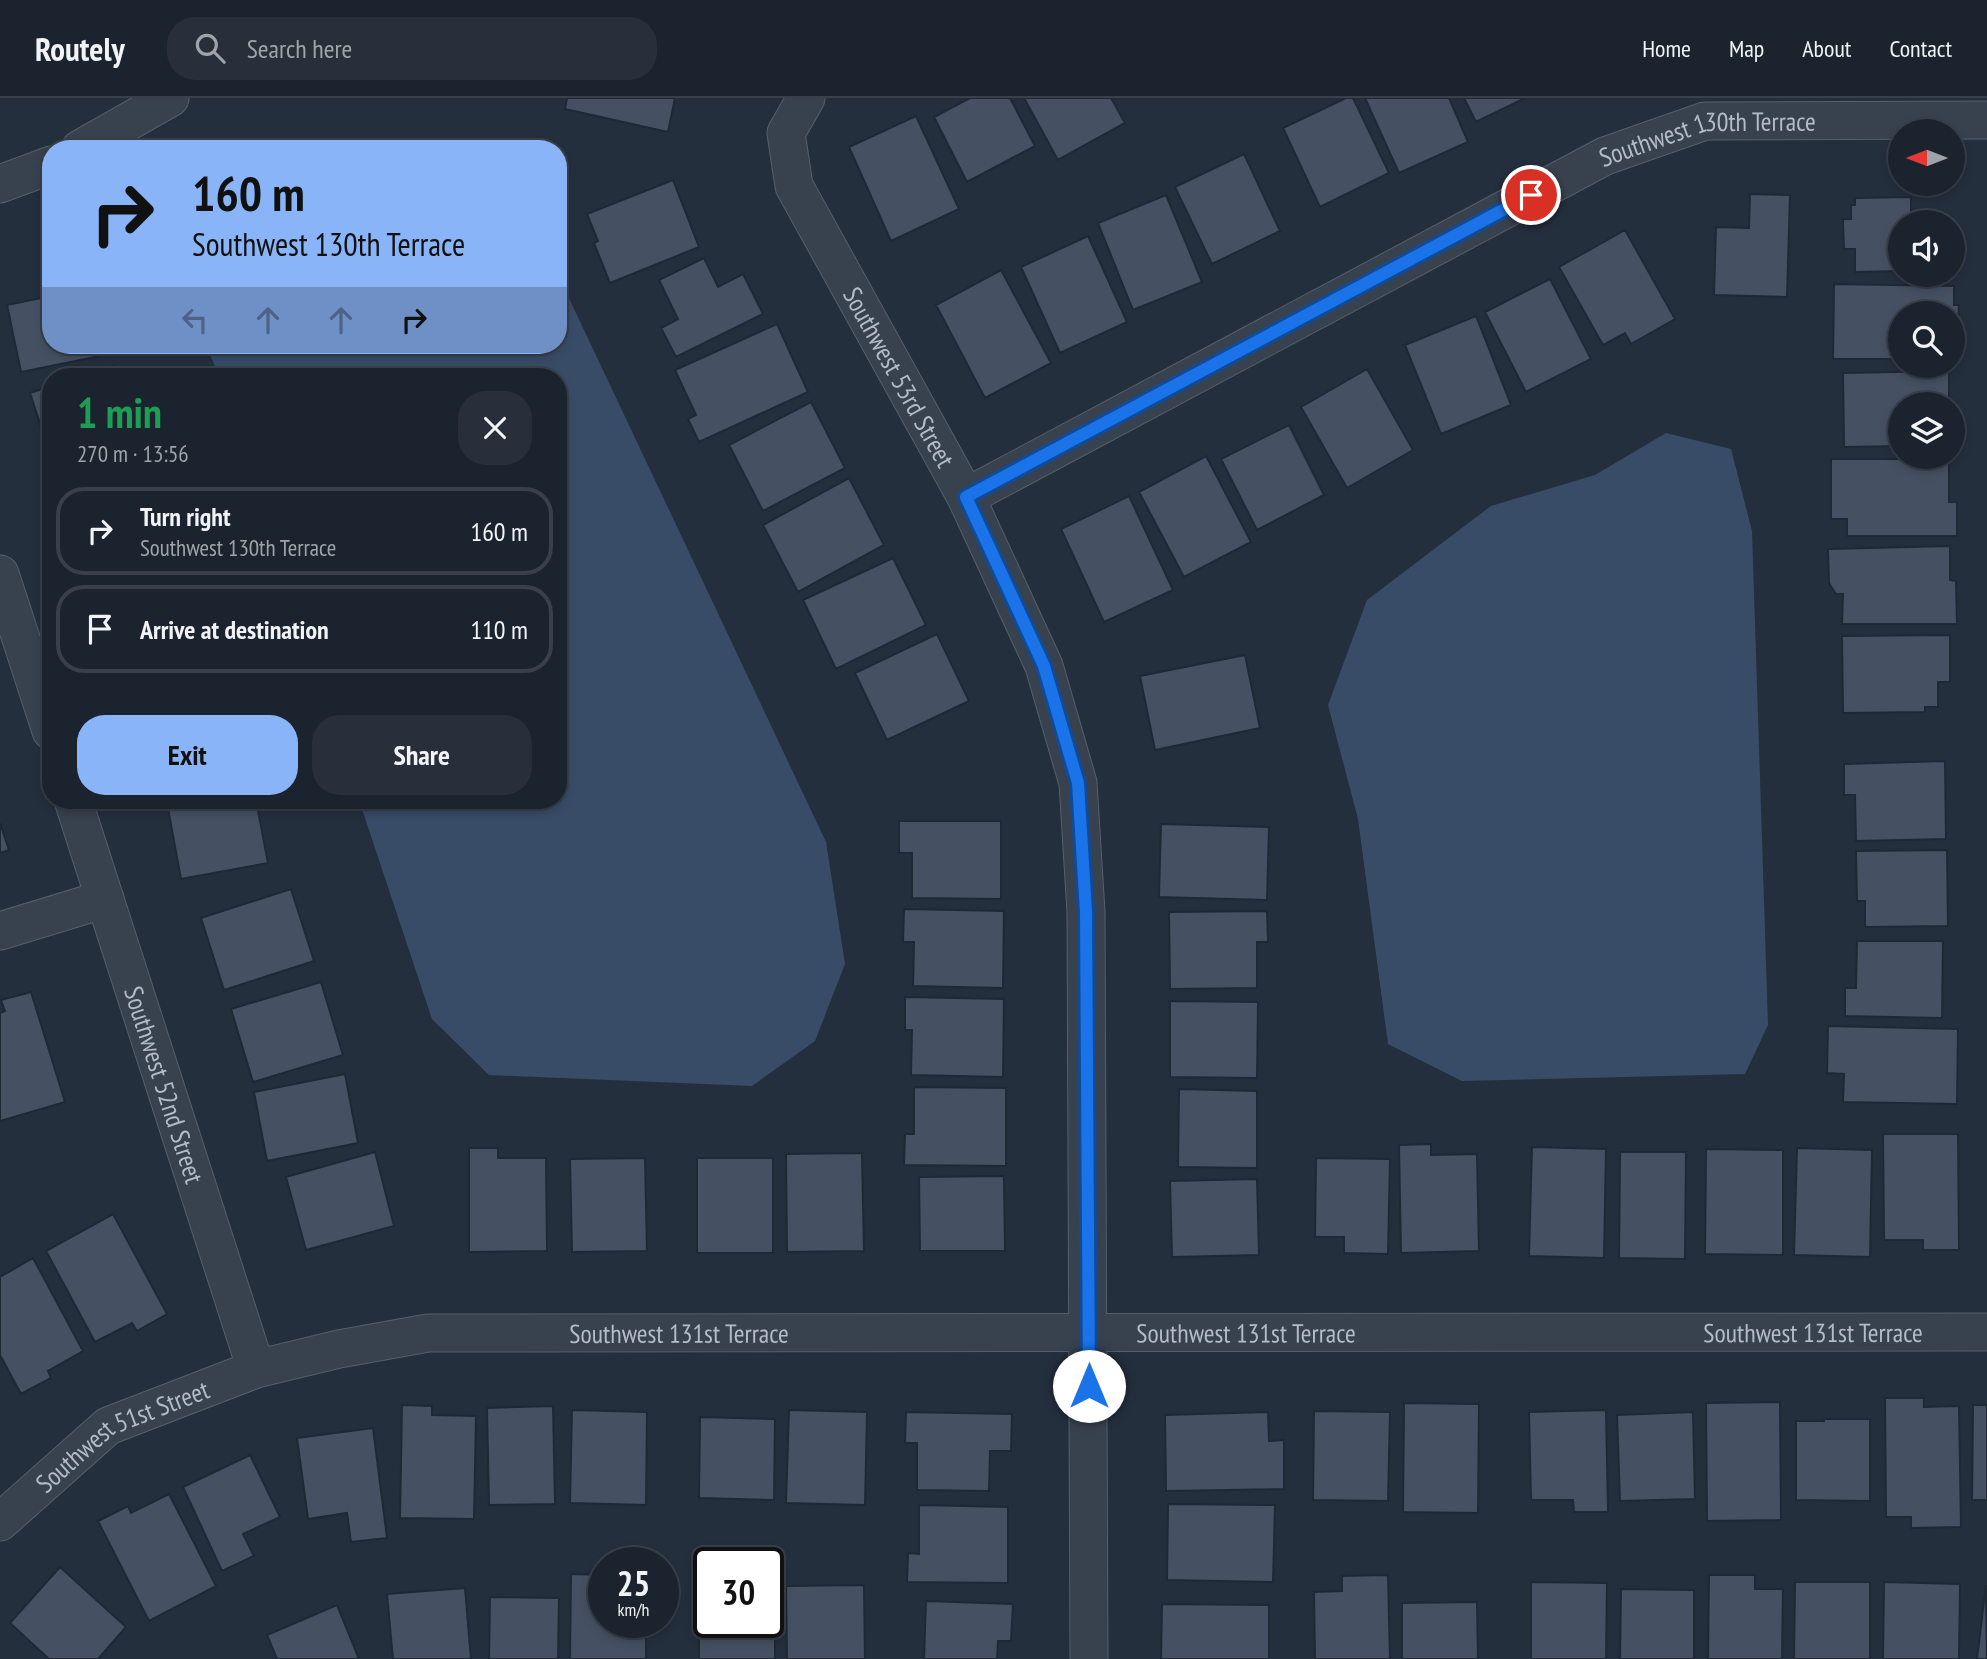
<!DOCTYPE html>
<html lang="en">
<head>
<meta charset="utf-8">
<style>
	:root { --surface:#1b232e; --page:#282f3a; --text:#f1f3f6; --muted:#a0a4aa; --line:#39404a; --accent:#8ab4f8 }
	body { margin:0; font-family:"PT Sans Narrow",sans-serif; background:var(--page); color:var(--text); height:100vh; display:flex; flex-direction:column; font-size:26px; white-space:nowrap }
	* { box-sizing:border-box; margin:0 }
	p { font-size:23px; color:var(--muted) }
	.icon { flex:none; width:38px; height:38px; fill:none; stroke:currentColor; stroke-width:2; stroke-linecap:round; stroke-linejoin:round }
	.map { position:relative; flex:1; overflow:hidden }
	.panel { position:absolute; left:42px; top:270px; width:525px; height:441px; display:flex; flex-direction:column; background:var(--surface); border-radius:28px; box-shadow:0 4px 10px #0003,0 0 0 2px var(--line) }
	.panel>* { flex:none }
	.guide { position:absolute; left:42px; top:42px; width:525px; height:214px; border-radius:28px; box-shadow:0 4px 10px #0003,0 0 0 2px var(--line); background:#8ab4f8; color:#111; overflow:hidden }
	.needle { width:46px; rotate:270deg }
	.buttons { position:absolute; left:1888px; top:21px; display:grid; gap:14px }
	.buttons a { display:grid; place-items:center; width:77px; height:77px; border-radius:50%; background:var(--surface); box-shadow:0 4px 10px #0003,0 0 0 2px var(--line); font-size:35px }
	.speed { position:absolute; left:588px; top:1449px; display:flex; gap:14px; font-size:35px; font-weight:700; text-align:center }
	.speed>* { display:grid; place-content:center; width:91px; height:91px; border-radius:50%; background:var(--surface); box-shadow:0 4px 10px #0003,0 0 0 2px var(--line); line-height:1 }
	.speed small { font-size:18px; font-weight:400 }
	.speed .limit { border:4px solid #111; border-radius:10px; background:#fff; color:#111 }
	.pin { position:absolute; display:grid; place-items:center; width:60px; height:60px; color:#fff; margin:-30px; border:4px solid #fff; border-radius:50%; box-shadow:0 2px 7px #0007 }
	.me { position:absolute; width:77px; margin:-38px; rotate:0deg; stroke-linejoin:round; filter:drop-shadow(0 0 5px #0008) }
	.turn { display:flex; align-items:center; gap:24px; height:147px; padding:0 35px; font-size:32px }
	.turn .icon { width:91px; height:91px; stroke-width:2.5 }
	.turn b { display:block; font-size:49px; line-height:60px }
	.lanes { display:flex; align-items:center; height:66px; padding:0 35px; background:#0003; justify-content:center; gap:35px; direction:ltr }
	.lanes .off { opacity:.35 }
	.round { display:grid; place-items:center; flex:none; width:74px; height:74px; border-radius:28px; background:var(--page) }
	.overview { display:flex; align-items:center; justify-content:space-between; height:119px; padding:0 35px }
	h1 { font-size:42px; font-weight:800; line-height:52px; color:#1e9e55 }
	.button { display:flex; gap:14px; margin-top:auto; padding:14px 35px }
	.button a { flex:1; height:80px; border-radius:28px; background:var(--accent); color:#111; font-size:28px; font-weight:800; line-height:80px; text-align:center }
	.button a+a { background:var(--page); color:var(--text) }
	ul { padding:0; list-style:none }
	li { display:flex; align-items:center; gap:21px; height:88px; margin:0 14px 10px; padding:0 21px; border:4px solid var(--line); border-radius:28px }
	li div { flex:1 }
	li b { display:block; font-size:26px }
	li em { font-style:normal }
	header { display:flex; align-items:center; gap:42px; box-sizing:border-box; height:98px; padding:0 35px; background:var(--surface); border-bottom:2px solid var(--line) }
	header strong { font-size:33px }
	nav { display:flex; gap:38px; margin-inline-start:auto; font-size:24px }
	.search { width:490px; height:63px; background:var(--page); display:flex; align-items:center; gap:18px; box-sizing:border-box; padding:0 24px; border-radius:28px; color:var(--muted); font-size:26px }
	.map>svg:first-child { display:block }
	.water { fill:#394c67 }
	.building { fill:#455162; stroke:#1f2835; stroke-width:2 }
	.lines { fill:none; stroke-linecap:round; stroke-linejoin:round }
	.street-casing { stroke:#565f6c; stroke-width:39 }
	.street { stroke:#38414e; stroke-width:37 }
	.route-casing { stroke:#114b97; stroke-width:18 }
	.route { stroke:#1a73e8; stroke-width:12 }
	.labels { text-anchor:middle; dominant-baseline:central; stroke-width:6; stroke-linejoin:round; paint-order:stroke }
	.street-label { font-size:26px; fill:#b4bcc9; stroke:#1d2633 }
</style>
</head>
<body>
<header>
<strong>Routely</strong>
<div class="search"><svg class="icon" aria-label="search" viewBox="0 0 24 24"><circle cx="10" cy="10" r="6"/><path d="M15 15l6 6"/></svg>Search here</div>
<nav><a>Home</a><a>Map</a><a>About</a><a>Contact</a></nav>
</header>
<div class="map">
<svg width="1987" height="1561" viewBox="0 0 1987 1561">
	<rect width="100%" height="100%" fill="#242f3e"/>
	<!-- water -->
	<path class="water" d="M558 177 826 744 845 866 815 943 752 988 489 977 432 921 359 702H558V278H219L206 247H558Z
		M1666 335 1731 351 1752 433 1768 927 1745 976 1462 983 1388 946 1358 721 1328 607 1367 502 1491 408 1595 377Z"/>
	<!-- building -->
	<path class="building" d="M567 0H675L668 34 565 11Z
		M970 0H1010L1035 48 967 84 934 19Z
		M1024 0H1111L1125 25 1058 62Z
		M1346 0H1353L1389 75 1320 109 1283 30Z
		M1365 0H1449L1468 44 1399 75Z
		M1464 0H1525L1476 24Z
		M916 18 959 111 891 143 849 49Z
		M1244 56 1280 133 1212 166 1175 89Z
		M673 82 699 149 610 185 594 145 598 143 587 116Z
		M1750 96 1790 97 1787 199 1714 197 1716 129 1749 130Z
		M1166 97 1202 184 1133 212 1098 125Z
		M1911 99V115L1922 114 1923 124H1900V173L1855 174V151H1844L1843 126V121H1851V107H1855V100Z
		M1953 131H1957V172H1953Z
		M1625 132 1675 221 1631 246 1625 235 1603 247 1559 169Z
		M1088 138 1127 224 1060 255 1021 169Z
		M704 160 718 189 743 176 763 216 676 259 661 230 678 221 659 182Z
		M1001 172 1051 265 985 300 936 207Z
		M1550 181 1591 261 1526 294 1485 214Z
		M1834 186 1954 188V207H1959L1958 229H1953V215H1900V261H1833Z
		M51 198V247H129L130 252 21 274 7 207Z
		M1476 218 1511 307 1441 336 1405 247Z
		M777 226 808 294 699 344 688 321 696 317 675 272Z
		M114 268 117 278H82Z
		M1367 271 1413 352 1347 390 1301 309Z
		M1949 273V306H1900V348L1844 349 1843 275Z
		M51 288V359L30 295Z
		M811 304 845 370 763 413 729 347Z
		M1289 327 1324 397 1257 432 1221 361Z
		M1206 358 1251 444 1184 479 1139 394Z
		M1831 361H1949V404H1957V438H1847V421H1831Z
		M849 380 884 447 798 494 763 427Z
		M1129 398 1173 492 1104 524 1061 431Z
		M1950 448V482L1956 483 1957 526H1842L1843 496H1836L1829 485 1828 451Z
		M893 460 926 527 836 571 803 502Z
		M937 536 969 603 887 642 855 575Z
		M1950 537V584H1938V609H1925V614L1843 615 1842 538Z
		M1245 557 1260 630 1155 652 1140 578Z
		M1945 663 1946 741 1856 743 1855 697H1844V666Z
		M184 702H256L268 765 181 781 167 705Z
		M899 723H1001V801L912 800V755H899Z
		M0 725 9 752 0 755Z
		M1161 726 1269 729 1267 802 1159 799Z
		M1947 752 1948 828 1865 829V803H1857L1856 753Z
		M291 791 314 863 224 892 201 820Z
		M904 811 1004 813 1003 890 913 888 914 844H903Z
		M1267 813 1268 844H1257V890L1170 891 1169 814Z
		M1857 843H1943L1942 920 1845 918V890H1856Z
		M321 884 343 957 253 984 231 911Z
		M31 894 65 1004 0 1023V915L5 913 1 902Z
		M905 899 1004 901 1003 979 911 977 912 932H905Z
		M1170 903 1258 904 1257 980 1170 979Z
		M1828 928 1958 931 1957 1006 1843 1004 1844 976 1827 975Z
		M345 976 358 1045 267 1063 254 994Z
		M914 989 1006 990V1068L904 1067 905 1036H914Z
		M1179 991 1257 993V1070L1178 1069Z
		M1883 1036H1958L1959 1152H1923V1142H1884Z
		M1431 1046V1057L1477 1056 1479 1153 1401 1155 1399 1047Z
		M1532 1049 1606 1051 1604 1160 1529 1158Z
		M469 1050H498V1060H546L547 1153 469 1154Z
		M1797 1050 1872 1052 1870 1159 1794 1157Z
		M1706 1051 1783 1052V1157L1705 1156Z
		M375 1054 394 1128 306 1152 286 1079Z
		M1620 1054H1686L1685 1161 1619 1160Z
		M862 1055 864 1153 787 1154 786 1056Z
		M645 1060 647 1153 572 1154 570 1061Z
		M697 1060H773V1155H697Z
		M1316 1060 1390 1061 1388 1156 1344 1155V1139H1315Z
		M1004 1078 1005 1153H920L919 1079Z
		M1257 1081 1259 1157 1172 1159 1170 1083Z
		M113 1116 167 1216 137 1233 132 1225 95 1244 46 1153Z
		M33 1160 83 1253 48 1273 51 1280 21 1296 0 1257V1179Z
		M1885 1300H1924V1309L1959 1308 1961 1429 1911 1430V1419H1886Z
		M1780 1304 1781 1422 1707 1423 1706 1305Z
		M1404 1305 1479 1306 1478 1415 1403 1414Z
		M402 1307 432 1308V1317L476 1318 474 1421 400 1420Z
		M1973 1307H1987V1402H1972Z
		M553 1308 555 1406 489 1407 487 1310Z
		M572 1312 647 1314 646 1407 570 1405Z
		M789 1312 867 1314 865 1407 786 1405Z
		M1606 1312 1608 1414H1574L1573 1402H1531L1529 1314Z
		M1314 1313 1390 1314 1388 1403 1313 1402Z
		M906 1314 1012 1316 1011 1353H990L989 1393 917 1392V1345H905Z
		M1268 1314 1269 1343 1284 1342V1391L1166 1393 1165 1317Z
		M1693 1314 1695 1401 1620 1403 1617 1317Z
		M700 1319 775 1321 774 1402 699 1400Z
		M1824 1321H1870V1403L1796 1402V1323H1824Z
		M373 1330 387 1440 351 1444 347 1415 308 1421 297 1340Z
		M250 1357 280 1419 243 1436 254 1458 222 1473 183 1389Z
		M169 1396 216 1488 149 1523 98 1423 128 1408 131 1415Z
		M1168 1406 1275 1407 1273 1484 1167 1482Z
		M919 1407 1008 1409V1485L907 1484 908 1455 919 1456Z
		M60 1469 126 1529 98 1561H49L10 1525Z
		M571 1476 604 1477V1524H646V1561H570Z
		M1388 1477 1390 1561H1315L1314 1494 1342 1493V1478Z
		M1709 1477H1755V1491H1783L1782 1561H1708Z
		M1531 1484 1607 1485 1606 1561H1531Z
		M1795 1484H1870V1561H1794Z
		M1884 1484 1960 1486 1959 1561H1883Z
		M699 1485H709V1524H768V1485H775V1561H699Z
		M864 1487 865 1561H787L786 1488Z
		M1986 1487 1987 1561H1977Z
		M465 1490 471 1561H393L387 1496Z
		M1621 1491 1694 1492V1561H1620Z
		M490 1499 559 1500 558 1561H489Z
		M926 1503 1013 1506 1011 1543H998L997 1561H924Z
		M1477 1504 1478 1561H1402V1505Z
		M1162 1506 1269 1507V1561H1161Z
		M337 1507 359 1561H277L267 1537Z"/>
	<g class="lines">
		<defs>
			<g id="street">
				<path id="s1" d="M806 0 786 35 794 88 966 399 1044 568 1078 685 1086 814 1089 1561"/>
				<path d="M80 51 170 0"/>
				<path d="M0 86 51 67"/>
				<path id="s2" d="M966 399 1605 58 1705 23 1987 22"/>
				<path d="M0 476 51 633"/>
				<path id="s3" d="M73 702 256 1271"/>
				<path d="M0 833 105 801"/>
				<path id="s4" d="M0 1424 108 1328 256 1271 339 1251 428 1235 1987 1234"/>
			</g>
		</defs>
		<!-- street casing -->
		<use href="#street" class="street-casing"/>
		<!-- street -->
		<use href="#street" class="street"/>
	</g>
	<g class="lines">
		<defs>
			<path id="route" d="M1089 1288 1086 814 1078 685 1044 568 966 399 1531 97"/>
		</defs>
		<!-- route casing -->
		<use href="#route" class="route-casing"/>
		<!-- route -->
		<use href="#route" class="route"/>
	</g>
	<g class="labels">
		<!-- street labels -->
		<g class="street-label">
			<text stroke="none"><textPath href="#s2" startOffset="830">Southwest 130th Terrace</textPath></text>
			<text stroke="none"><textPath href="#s1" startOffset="312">Southwest 53rd Street</textPath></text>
			<text stroke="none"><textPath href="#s3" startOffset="299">Southwest 52nd Street</textPath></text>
			<text stroke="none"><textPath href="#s4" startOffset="1297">Southwest 131st Terrace</textPath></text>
			<text stroke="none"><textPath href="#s4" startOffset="730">Southwest 131st Terrace</textPath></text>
			<text stroke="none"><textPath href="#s4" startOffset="1864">Southwest 131st Terrace</textPath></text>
			<text stroke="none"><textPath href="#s4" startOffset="152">Southwest 51st Street</textPath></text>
		</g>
	</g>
</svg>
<div class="buttons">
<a><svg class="needle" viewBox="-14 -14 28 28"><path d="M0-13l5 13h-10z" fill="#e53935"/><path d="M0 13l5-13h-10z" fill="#a0a4aa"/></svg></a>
<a><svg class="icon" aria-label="sound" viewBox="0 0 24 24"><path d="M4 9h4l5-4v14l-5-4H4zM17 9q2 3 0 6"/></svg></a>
<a><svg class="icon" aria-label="search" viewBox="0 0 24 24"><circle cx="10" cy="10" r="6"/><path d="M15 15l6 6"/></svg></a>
<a><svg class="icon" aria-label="layers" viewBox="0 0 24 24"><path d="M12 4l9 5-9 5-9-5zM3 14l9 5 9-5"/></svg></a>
</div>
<div class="speed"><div>25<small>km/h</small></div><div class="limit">30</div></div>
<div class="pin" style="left:1531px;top:97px;background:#d93025"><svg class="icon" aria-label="arrive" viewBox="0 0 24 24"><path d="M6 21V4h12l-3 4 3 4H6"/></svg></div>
<svg class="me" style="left:1089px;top:1288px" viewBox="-20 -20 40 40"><circle r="19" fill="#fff"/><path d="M0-13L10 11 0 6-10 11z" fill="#1a73e8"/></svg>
<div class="guide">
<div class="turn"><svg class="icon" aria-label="right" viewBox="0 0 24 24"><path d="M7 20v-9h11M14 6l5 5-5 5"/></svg><div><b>160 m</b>Southwest 130th Terrace</div></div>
<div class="lanes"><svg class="icon off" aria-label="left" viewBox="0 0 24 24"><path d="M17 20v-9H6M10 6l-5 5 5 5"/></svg><svg class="icon off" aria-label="ahead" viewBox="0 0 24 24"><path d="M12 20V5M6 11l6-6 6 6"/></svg><svg class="icon off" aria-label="ahead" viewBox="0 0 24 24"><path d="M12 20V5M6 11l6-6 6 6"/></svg><svg class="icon" aria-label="right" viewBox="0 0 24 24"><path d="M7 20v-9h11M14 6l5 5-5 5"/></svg></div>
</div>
<section class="panel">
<div class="overview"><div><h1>1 min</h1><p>270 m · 13:56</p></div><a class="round"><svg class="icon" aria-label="close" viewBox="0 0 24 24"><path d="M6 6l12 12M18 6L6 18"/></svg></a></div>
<ul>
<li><svg class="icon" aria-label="right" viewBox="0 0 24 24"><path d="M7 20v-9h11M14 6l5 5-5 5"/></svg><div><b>Turn right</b><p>Southwest 130th Terrace</p></div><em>160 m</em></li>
<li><svg class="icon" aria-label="arrive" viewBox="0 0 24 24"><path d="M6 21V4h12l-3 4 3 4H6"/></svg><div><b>Arrive at destination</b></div><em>110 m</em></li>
</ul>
<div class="button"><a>Exit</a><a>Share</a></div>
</section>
</div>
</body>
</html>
